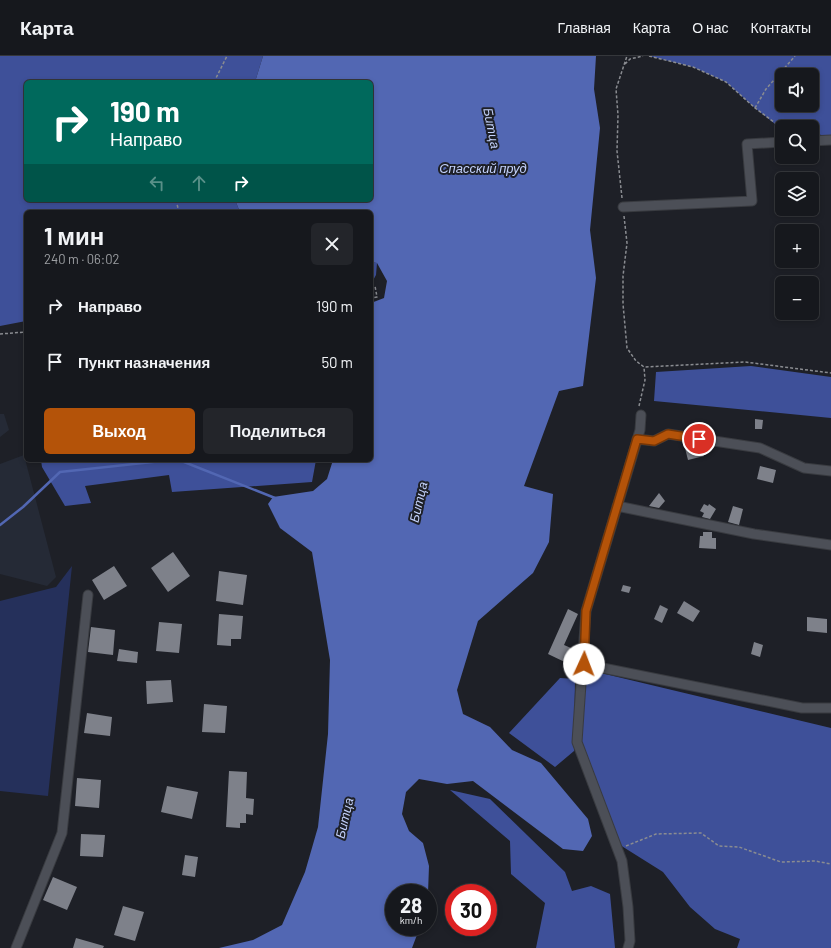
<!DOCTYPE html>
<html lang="ru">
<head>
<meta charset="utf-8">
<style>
	:root { --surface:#16181d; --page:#23252a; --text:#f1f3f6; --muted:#9ea0a4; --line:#35373b; --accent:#b45309 }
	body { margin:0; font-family:Barlow,sans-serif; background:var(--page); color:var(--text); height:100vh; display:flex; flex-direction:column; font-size:15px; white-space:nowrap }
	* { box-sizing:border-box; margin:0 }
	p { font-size:13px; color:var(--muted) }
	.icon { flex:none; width:22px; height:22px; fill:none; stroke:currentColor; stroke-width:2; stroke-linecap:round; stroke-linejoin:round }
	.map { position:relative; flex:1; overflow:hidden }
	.details { position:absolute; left:24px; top:154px; width:349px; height:252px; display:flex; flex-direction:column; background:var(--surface); border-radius:6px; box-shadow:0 2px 6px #0003,0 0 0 1px var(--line) }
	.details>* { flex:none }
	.banner { position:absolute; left:24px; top:24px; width:349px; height:122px; border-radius:6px; box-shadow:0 2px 6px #0003,0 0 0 1px var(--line); background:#00695c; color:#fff; overflow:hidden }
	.controls { position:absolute; left:775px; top:12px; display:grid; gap:8px }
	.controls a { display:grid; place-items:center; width:44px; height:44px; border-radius:6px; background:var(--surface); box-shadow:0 2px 6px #0003,0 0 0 1px var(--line); font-size:20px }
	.speed { position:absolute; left:385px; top:828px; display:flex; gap:8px; font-size:20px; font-weight:700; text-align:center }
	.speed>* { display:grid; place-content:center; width:52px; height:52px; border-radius:50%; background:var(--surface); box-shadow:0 2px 6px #0003,0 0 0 1px var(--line); line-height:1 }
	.speed small { font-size:10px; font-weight:400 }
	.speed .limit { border:6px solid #d22; background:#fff; color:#111 }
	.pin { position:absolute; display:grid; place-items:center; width:34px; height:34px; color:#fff; margin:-17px; border:2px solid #fff; border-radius:50%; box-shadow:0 1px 4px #0007 }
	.me { position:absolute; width:44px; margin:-22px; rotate:2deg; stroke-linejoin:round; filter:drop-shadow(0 0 3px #0008) }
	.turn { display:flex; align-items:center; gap:14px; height:84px; padding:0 20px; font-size:18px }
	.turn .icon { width:52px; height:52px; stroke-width:2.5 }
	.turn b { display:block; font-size:28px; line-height:34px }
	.lanes { display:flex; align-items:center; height:38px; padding:0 20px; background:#0003; justify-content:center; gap:20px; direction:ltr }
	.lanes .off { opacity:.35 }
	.round { display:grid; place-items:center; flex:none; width:42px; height:42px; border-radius:6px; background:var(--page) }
	.head { display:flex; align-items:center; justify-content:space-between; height:68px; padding:0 20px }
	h1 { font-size:24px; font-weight:700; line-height:30px }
	.primary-button { display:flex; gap:8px; margin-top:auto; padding:8px 20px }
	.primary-button a { flex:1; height:46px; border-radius:6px; background:var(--accent); color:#fff; font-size:16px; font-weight:700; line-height:46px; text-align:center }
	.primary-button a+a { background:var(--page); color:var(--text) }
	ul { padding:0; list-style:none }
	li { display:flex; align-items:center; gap:12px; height:56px; padding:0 20px }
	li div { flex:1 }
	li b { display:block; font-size:15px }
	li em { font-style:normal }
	header { display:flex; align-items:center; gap:24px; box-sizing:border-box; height:56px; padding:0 20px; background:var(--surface); border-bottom:1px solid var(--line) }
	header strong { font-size:19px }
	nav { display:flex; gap:22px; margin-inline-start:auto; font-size:14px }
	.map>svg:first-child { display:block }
	.built { fill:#252a36 }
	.green { fill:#25305b }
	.forest { fill:#3e5099; fill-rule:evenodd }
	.water { fill:#5267b3 }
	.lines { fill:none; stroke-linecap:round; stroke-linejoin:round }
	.stream { stroke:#5267b3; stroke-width:2.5 }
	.building { fill:#7e818a }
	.minor-casing { stroke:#393b40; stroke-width:11 }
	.path { stroke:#8a8c91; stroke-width:1.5; stroke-dasharray:3 2; stroke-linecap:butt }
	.minor { stroke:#4c4f57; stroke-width:9 }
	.route-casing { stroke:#753606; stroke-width:10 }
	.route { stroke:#b45309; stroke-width:7 }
	.labels { text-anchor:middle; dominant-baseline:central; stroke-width:4; stroke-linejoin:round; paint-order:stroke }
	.water-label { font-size:13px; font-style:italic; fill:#c4d2fc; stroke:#1e2027 }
</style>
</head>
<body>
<header>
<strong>Карта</strong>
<nav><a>Главная</a><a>Карта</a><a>О нас</a><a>Контакты</a></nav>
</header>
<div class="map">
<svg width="831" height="892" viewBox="0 0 831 892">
	<rect width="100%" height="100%" fill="#1e2027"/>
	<!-- built -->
	<path class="built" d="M0 358H4L9 374 0 381Z
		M24 399 56 521 47 530 0 518V408Z"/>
	<!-- green -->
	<path class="green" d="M72 510 48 740 0 735V545L56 531Z"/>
	<!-- forest -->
	<path class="forest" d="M0 0H263L255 26H26V144H235L240 156H26V265L0 270Z
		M649 0H831V81L812 77V71L780 72 755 52 726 26 693 11ZM782 19H812V49H782Z
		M371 206 377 207 376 219 371 228Z
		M751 310 831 321V362L654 345 656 316Z
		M41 404H316L312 426 172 436 169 419 85 430 91 447 65 450 42 411Z
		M580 612 831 672V892H737L740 883 715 873 690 851 663 816 620 789 578 681Z
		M560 622 575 623 574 695 555 711 509 677Z
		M450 734 490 743 565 816 572 835 591 830 610 838 615 892H536L545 847 511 818 510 785Z"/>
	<!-- water -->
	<path class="water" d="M263 0H596L594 33 600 72 590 174 596 222 583 330 559 335 524 430 553 438 549 486 533 517 478 565 457 634 463 658 490 671 512 694 541 707 588 763 592 780 583 795 563 793 473 725 447 728 419 723 406 736 402 758 409 775 423 787 429 810 428 837H394V871H420L412 892H219L253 884 282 869 305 816 318 771 328 678 330 604 312 496 280 472 268 448 273 441 313 435 327 423 333 404H371V247L384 242 387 225 377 207 371 206V156H240L235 144H371V26H255Z"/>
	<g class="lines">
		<!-- stream -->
		<path class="stream" d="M179 404 275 442
			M0 469 23 451 60 416 171 404"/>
	</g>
	<!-- building -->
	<path class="building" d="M755 363 763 364 762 373H755Z
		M697 389 698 393 702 392 704 400 688 404 685 392Z
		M760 410 776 414 773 427 757 423Z
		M659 437 665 445 659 452 649 450Z
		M704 448 708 450 709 448 716 453 710 463 702 461 704 457 700 455Z
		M733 450 743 453 739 469 728 466Z
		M703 476H712V482H716V493L699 492 700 480H703Z
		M173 496 190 520 168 536 151 512Z
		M114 510 127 530 104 544 92 524Z
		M219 515 247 519 243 549 216 545Z
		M623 529 631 531 629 537 621 535Z
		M684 545 700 555 693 566 677 557Z
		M660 549 668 553 662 567 654 563Z
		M568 553 578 558 564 589 571 592 568 598 571 609 548 598Z
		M219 558 243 560 241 583H231V590L217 589Z
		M807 561 827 563V577L807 575Z
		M159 566 182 568 179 597 156 595Z
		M91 571 115 574 113 599 88 596Z
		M754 586 763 589 760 601 751 598Z
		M119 593 138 596 137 607 117 605Z
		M171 624 173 646 147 648 146 625Z
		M204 648 227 650 225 677 202 676Z
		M87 657 112 661 110 680 84 677Z
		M229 715 247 716 246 742 254 743 253 759 246 758V767H240V772L226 771Z
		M77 722 101 724 99 752 75 750Z
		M167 730 198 736 192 763 161 756Z
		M81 778 105 779 103 801 80 800Z
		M185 799 198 801 195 821 182 819Z
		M53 821 77 831 67 854 43 844Z
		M123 850 144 856 135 885 114 879Z
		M76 882 104 890 103 892H73Z"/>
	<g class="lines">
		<defs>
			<path id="minor" d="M812 85 831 84
				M623 151 752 145 747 88 782 86
				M637 383 654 385 668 378 760 392 804 412 831 415
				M617 450 754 478 831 489
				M583 608 802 652H831
				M16 892 62 777 88 539
				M628 892 630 885 628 851 622 805 577 686 586 555 640 374 641 359"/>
		</defs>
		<!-- minor casing -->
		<use href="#minor" class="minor-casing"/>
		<!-- path -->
		<path class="path" d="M649 0 693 11 726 26 755 52 782 72
			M625 8 630 3 643 0
			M214 26 227 0
			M755 52 766 33 795 0
			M622 142 617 95 618 59 616 33 627 0
			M176 144 179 156
			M624 160 627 187 623 220V248L627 292 636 305 644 311 745 306 831 317
			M371 229 375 230 377 241 371 242
			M0 278 26 276
			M639 350 645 324 644 311
			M626 790 656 778 701 777 719 790 739 791 781 806 815 805 831 808"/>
		<!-- minor -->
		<use href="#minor" class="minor"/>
	</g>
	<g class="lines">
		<defs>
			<path id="route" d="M584 608 586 555 637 383 654 385 668 378 699 383"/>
		</defs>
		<!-- route casing -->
		<use href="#route" class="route-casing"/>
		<!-- route -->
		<use href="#route" class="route"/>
	</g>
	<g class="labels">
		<!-- water labels -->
		<g class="water-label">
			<text transform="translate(492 72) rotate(79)">Битца</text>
			<text x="483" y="112">Спасский пруд</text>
			<text transform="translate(418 446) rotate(-77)">Битца</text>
			<text transform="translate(344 762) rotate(-77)">Битца</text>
		</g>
	</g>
</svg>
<div class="controls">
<a><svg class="icon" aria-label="sound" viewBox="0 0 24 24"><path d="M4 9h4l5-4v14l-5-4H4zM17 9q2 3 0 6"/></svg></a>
<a><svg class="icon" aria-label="search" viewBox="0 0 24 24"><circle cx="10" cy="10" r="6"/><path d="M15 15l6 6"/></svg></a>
<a><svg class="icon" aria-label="layers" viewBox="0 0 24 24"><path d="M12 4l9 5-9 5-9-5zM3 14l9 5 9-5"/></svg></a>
<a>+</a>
<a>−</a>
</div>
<div class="speed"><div>28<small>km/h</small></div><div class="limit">30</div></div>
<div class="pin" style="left:699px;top:383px;background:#d93025"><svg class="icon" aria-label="arrive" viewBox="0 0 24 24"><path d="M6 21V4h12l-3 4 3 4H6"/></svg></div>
<svg class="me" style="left:584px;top:608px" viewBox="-20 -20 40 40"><circle r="19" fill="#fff"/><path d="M0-13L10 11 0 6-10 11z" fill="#b45309"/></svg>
<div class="banner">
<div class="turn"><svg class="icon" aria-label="right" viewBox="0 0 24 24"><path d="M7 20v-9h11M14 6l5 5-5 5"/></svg><div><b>190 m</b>Направо</div></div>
<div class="lanes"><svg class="icon off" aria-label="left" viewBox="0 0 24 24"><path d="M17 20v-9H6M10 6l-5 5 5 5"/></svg><svg class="icon off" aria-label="ahead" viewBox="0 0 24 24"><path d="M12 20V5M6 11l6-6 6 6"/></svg><svg class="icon" aria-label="right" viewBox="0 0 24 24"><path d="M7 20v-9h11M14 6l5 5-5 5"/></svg></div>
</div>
<section class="details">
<div class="head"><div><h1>1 мин</h1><p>240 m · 06:02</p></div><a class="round"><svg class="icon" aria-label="close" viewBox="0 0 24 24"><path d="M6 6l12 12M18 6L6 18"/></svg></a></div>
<ul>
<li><svg class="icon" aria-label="right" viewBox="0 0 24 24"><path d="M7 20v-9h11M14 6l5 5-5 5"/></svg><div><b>Направо</b></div><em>190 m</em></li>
<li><svg class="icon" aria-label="arrive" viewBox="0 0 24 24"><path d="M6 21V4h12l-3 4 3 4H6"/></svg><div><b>Пункт назначения</b></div><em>50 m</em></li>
</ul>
<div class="primary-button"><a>Выход</a><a>Поделиться</a></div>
</section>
</div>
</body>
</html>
